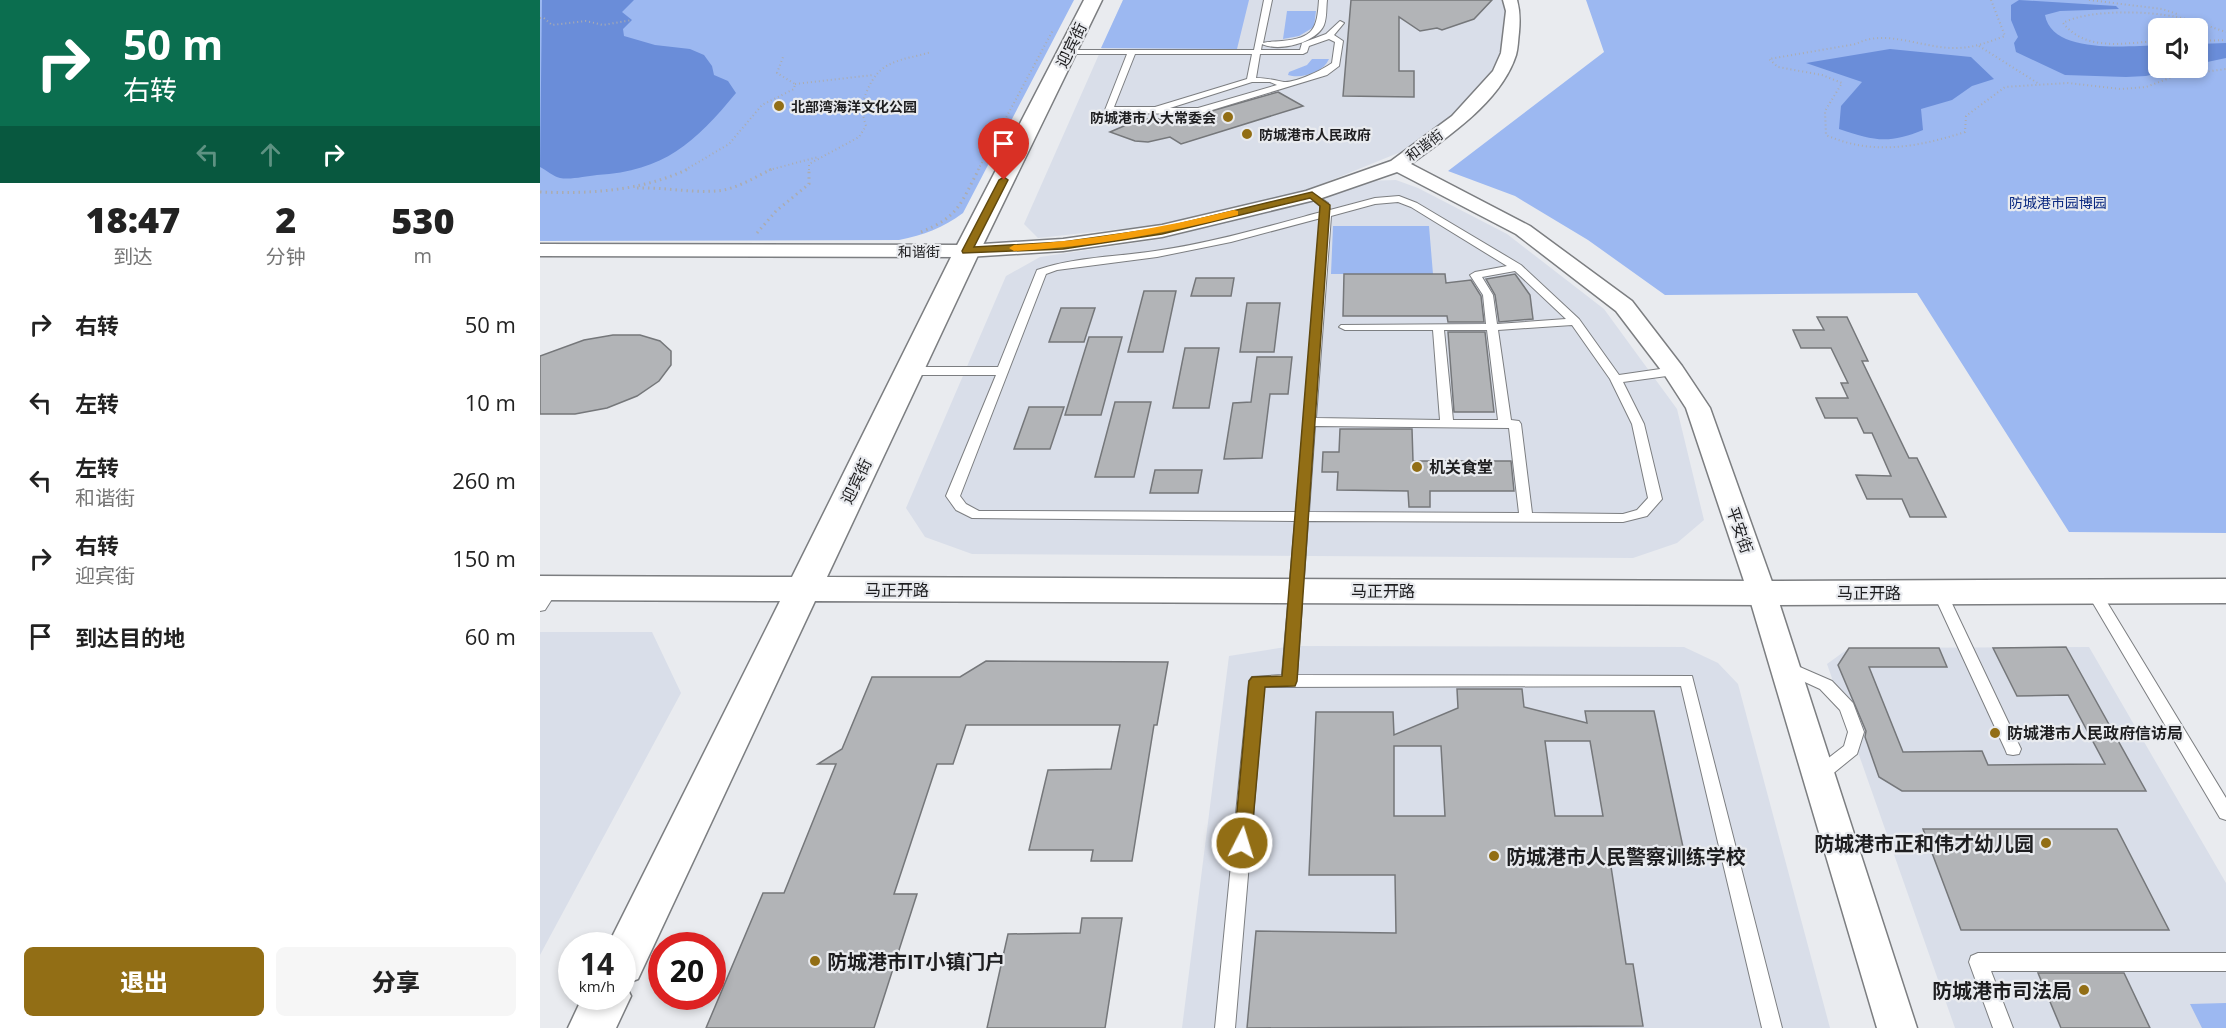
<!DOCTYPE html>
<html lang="zh">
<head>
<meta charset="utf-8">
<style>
	:root { --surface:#fff; --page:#f6f6f6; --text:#222; --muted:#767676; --accent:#926e15 }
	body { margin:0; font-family:"Open Sans","Noto Sans SC",sans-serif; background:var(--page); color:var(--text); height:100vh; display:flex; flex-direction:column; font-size:22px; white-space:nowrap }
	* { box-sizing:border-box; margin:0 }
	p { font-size:20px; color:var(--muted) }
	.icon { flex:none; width:33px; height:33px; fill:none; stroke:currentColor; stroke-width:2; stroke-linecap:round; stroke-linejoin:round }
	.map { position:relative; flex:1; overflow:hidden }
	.sheet { display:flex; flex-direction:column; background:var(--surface); width:540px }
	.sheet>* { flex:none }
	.hud { background:#0b6e4f; color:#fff; overflow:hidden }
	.tools { position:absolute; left:1608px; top:18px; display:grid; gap:12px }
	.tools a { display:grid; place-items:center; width:60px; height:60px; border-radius:9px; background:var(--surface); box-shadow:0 3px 9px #0003; font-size:30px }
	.speed { position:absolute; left:18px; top:932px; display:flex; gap:12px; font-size:30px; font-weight:700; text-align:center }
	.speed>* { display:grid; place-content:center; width:78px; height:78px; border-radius:50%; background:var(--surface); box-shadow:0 3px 9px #0003; line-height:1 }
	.speed small { font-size:15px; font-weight:400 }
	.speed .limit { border:9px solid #d22; background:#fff; color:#111 }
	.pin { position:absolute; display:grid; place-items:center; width:51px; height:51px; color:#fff; margin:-62px -26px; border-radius:50% 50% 50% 0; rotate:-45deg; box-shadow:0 0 6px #0007 }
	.pin .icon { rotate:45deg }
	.me { position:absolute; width:66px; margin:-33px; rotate:5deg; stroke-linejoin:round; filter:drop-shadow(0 0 4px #0008) }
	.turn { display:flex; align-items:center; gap:21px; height:126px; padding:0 24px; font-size:27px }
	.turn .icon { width:78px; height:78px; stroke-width:2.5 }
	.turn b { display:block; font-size:42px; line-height:51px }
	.lanes { display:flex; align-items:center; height:57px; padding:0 24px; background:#0003; justify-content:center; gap:30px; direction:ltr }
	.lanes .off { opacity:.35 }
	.eta { display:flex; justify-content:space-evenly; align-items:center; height:102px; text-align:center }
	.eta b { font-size:36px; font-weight:800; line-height:42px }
	.cta { display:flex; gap:12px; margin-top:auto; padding:12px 24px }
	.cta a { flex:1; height:69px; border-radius:9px; background:var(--accent); color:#fff; font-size:24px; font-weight:800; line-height:69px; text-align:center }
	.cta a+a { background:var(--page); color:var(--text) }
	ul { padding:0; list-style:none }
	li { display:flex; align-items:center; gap:18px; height:78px; padding:0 24px }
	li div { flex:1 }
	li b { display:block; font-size:22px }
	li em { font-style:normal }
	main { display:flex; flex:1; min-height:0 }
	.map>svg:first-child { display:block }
	.built { fill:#d9dee9 }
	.green { fill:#9cb8f1; fill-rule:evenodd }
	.water { fill:#6a8dd9 }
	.building { fill:#b2b4b7; stroke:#75777a; stroke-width:1.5; fill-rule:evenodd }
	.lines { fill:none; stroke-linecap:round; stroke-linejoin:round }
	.service-casing { stroke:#7c7e81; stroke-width:2 }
	.minor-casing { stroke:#7c7e81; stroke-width:3 }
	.secondary-casing { stroke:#7c7e81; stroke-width:3 }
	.path-far1 { stroke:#abacb0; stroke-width:2; stroke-dasharray:1 3; stroke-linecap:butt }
	.path { stroke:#abacb0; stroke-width:3; stroke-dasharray:1.5 4; stroke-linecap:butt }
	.service { fill:#fff; fill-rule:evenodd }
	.minor { fill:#fff; fill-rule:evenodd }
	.secondary { fill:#fff; fill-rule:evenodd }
	.route { fill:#926e15; stroke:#5f480e; stroke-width:1.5 }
	.slow { fill:#f59e0b }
	.poi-dot { fill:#926e15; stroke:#e9ebef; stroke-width:2 }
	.labels { text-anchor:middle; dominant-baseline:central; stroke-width:4.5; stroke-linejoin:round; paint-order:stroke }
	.far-poi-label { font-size:14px; font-weight:bold; fill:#1e1e20; stroke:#e9ebef; text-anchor:start }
	.far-street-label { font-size:14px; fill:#1e1e20; stroke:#e9ebef }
	.far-park-label { font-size:14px; fill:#0a2980; stroke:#e9ebef }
	.street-label { font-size:16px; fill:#1e1e20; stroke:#e9ebef }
	.poi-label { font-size:16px; font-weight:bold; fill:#1e1e20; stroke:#e9ebef; text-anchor:start }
	.near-poi-label { font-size:20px; font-weight:bold; fill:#1e1e20; stroke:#e9ebef; text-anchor:end }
</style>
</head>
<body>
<main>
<section class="sheet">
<div class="hud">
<div class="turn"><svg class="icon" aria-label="right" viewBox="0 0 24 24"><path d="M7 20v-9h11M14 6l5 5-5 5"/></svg><div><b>50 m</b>右转</div></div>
<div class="lanes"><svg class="icon off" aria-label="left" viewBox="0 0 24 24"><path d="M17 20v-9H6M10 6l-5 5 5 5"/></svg><svg class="icon off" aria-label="ahead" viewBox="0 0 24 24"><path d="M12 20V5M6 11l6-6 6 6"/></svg><svg class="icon" aria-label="right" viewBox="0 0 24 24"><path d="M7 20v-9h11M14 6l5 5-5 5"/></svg></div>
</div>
<div class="eta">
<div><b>18:47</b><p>到达</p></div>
<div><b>2</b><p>分钟</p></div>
<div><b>530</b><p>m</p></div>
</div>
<ul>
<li><svg class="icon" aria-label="right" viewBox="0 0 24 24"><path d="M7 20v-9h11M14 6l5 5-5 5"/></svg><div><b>右转</b></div><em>50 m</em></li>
<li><svg class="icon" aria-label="left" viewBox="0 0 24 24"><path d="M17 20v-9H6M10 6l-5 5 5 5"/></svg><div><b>左转</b></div><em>10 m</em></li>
<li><svg class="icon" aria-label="left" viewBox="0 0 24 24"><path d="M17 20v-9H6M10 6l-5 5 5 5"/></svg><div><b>左转</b><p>和谐街</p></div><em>260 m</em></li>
<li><svg class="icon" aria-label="right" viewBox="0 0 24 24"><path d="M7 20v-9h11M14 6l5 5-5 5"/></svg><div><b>右转</b><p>迎宾街</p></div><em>150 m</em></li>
<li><svg class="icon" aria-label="arrive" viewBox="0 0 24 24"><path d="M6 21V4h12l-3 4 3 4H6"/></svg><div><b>到达目的地</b></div><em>60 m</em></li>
</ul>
<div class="cta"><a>退出</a><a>分享</a></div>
</section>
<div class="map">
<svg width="1686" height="1028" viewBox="0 0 1686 1028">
	<rect width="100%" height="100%" fill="#e9ebef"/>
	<!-- built -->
	<path class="built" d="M583 0H968L966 39 953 71 914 119 868 149 767 190 618 225 498 238 484 224Z
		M856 180 878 188 967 234 1064 309 1137 409 1164 520 1137 543 1093 558 432 554 385 537 366 508 466 276 500 257 621 239 777 198 826 181Z
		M0 632H112L141 693 0 955Z
		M752 646 1144 647 1178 663 1198 684 1290 1028H642L689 656Z
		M1549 647 1686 883V1028H1415L1287 664 1309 648Z"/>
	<!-- green -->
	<path class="green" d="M0 0H534L423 213C403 228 384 235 359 240L0 241Z
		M583 0H709L697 49 561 48Z
		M1046 0H1686V533L1529 532 1377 293 1125 295 1048 240 975 196 908 171 1064 52ZM1618 28H1658V68H1618Z
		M747 11H776L774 27 759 36 743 39Z
		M772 59H789C783 73 761 79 748 75L749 72 767 65Z
		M793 226H889L893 274H791Z
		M1686 1003V1028H1662L1650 1004Z"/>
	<!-- water -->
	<path class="water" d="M2 0H94L82 12 92 20 83 29 84 36 115 45 150 49 164 55 172 66 174 75 188 81 196 93C155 143 124 171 57 175 46 176 31 180 20 178 14 177 6 170 0 167Z
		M1479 0 1576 6 1579 9 1520 11 1505 15C1512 55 1589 46 1618 45V68H1640L1606 76 1586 77 1525 75 1476 52 1474 43 1478 37 1471 20V5Z
		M1686 43V58L1658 64V44Z
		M1350 49 1431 57 1454 79 1432 86 1412 100 1381 109 1383 130C1349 144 1334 141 1299 129L1301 106 1322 82 1266 63Z"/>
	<!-- building -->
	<path class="building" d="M811 0H952L934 19 902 30 897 28 880 31 859 17V71H874V97L803 96Z
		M738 92 763 106 641 144 630 137 608 142 595 141 570 132 600 119H624L633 122Z
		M804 274H905L906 283 931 280 941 296 944 322H908L907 316H803Z
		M975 274 990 295 993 319 959 322 955 295 946 279Z
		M656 278H694L691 296H651Z
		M604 291H636L623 352H588Z
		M707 303H740L734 352H700Z
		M521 308H555L544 342H509Z
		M1277 317H1307L1328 361H1322L1369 458H1377L1406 517H1370L1362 499H1327L1316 475 1351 476 1332 433H1324L1317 418H1285L1276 398H1308L1301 383H1308L1291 348H1261L1253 330H1284Z
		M908 332H945L954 412H914Z
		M73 335H100L120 341 131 351V365L119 381 97 396 67 408 35 414H0V356L44 340Z
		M549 337H582L561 415H525Z
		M645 348H679L669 408H633Z
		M717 357H752L748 394H730L722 458 684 459 693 403 711 402Z
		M575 402H611L594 477H555Z
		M489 407H524L510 449H474Z
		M800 429H872L873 461H971L974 491H890V507H869L868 491 797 490 798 472H782L783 452H799Z
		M615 470H662L658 493H610Z
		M1526 647 1606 791H1362L1339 777 1325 737 1326 731 1298 665 1309 648H1399L1407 667H1329L1363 752 1442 751 1448 765 1565 764 1528 695 1477 696 1453 648Z
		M446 661 628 662 617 725H614L592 861H551L553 850H489L508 770 571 769 580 725H426L413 764H397L354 894H377L334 1028H166L223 893H244L296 764H278L302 749 332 677H420Z
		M917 689H982L984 707 1047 723 1045 711H1114L1143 847H1068L1086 964H1093L1103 1026 707 1028 716 931 856 933 855 875H769L776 712H853L854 735 918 708ZM1005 741H1050L1063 816H1015ZM854 746H901L905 816H854Z
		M1383 829H1577L1629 930H1421Z
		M542 918H582L565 1028H447L468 934 540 933Z
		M1498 973H1584L1610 1028H1521Z"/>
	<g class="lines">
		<defs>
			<path id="service" d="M724 0H732L723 43C729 41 735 42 742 41 774 38 777 29 779 0H787C786 8 787 17 784 25 776 43 739 52 722 44L721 50H760L762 43 786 34 800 21 804 23 794 35 803 41 799 66 787 75 659 114 569 113 565 110 587 54H527L523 52 527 50H714ZM789 39 795 42 792 63C782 70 756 83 744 82 734 80 726 78 716 78L720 54H763L767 52 769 46ZM595 54H712L707 79 615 107H574ZM712 82H730L737 85 658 108H630Z
				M772 192 788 203 790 210 835 198 859 196 877 203 981 265 1039 319 1079 375 1134 367 1140 371 1134 375 1083 382 1104 424 1122 499 1107 516 1083 522 768 521 757 675 1152 676 1242 1028H1222L1141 686 724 687 695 1028H675L709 681 712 677 742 675 755 521 432 518 416 510 406 496 456 375H369L363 371 369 367H458L497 270C534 257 576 257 615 251 671 243 726 227 781 212L780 206 767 195ZM858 202 871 207 967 266 935 272 930 275 943 295 946 324 801 325 799 327 805 330H893L900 420 776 418 791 216 835 204ZM781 218 756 512 439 511 426 504 420 496 506 274 517 270 617 257 691 242ZM975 271 1026 319 957 324 953 295 942 277ZM1032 325 1070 379 1092 424 1108 498 1097 510 1083 514 992 513 981 424 979 421 971 420 958 330ZM904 330H947L958 420H913ZM775 426 969 428 979 513 769 512Z
				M12 583 19 588 5 610 0 611V595L7 585Z
				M1400 588 1405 589 1407 593 1481 749 1479 754 1473 755 1467 754 1465 749 1393 593 1395 589Z
				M1554 588 1559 589 1686 798V820L1680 818 1547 593 1549 589Z
				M1246 661 1292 681 1313 703 1324 732 1317 754 1285 780 1279 782 1273 780 1271 775 1273 770 1304 746 1308 732 1300 710 1280 689 1241 671 1238 667 1241 663Z
				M1438 953H1686V971H1451L1473 1028H1453L1429 962 1431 956Z"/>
			<path id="minor" d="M963 0H977C980 11 980 21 979 32 978 40 978 48 976 55 961 102 908 136 871 164L990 226 1092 301 1142 366 1170 408 1236 593 1377 1028H1337L1208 593 1146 408 1124 374 1076 311 976 234 857 172 779 199 622 237 523 251 427 257 0 256V244L427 245 523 239 622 225 766 191 851 161 912 116 953 71 961 53 966 11Z"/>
			<path id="secondary" d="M544 0H562L440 251 287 577 1222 581 1686 579V603L1222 605 275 601 98 979 85 984 91 996 76 1028H28L43 996H82V945H68L240 601 0 600V576L252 577 414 251Z"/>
		</defs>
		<!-- service casing -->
		<use href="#service" class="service-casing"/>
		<!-- minor casing -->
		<use href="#minor" class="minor-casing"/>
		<!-- secondary casing -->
		<use href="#secondary" class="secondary-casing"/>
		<!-- path-far1 -->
		<path class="path-far1" d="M1451 0 1465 36C1448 42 1434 48 1416 48 1384 49 1345 28 1316 44L1229 59 1238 67 1282 75 1302 83 1285 111 1286 135C1332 156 1378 147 1425 132L1426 116 1465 87 1528 83 1581 89 1606 87 1635 76 1686 69
			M1549 0 1622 9 1637 14
			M0 18H4L12 25 46 21 63 25 92 20
			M1618 41C1585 43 1546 52 1523 23 1549 9 1608 11 1637 17 1654 20 1670 27 1686 32
			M1658 41 1686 40
			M1439 46 1499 84
			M255 84 333 75
			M145 170 189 144 222 105 254 89 255 84 237 73 243 57
			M229 170 278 157
			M269 170V164L319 137 326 126C321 109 320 107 327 91 340 59 361 61 391 52
			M438 170 513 30"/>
		<!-- path -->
		<path class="path" d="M97 188C123 187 150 193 176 191 195 190 215 177 232 169
			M0 192C51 194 101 191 148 169
			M381 232C420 216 420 204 439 169
			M217 233 236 211 269 184V169"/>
		<!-- service -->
		<use href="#service" class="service"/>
		<!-- minor -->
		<use href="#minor" class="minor"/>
		<!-- secondary -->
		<use href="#secondary" class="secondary"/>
	</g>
	<!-- route -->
	<path class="route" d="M464 177 468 180 434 247 523 242 622 228 772 192 790 205 757 681 755 686 725 687 711 843 709 848 702 851 696 848 694 843 709 681 712 677 742 676 780 206 770 198 622 234 523 249 423 253 422 251 459 180Z"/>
	<!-- slow -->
	<path class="slow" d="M694 210 698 211V215C624 234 550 247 474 251L469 248 474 245C549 241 621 228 694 210Z"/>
	<!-- markers -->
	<g class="poi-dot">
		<circle cx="239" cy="106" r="6"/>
		<circle cx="688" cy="117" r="6"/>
		<circle cx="707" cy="134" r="6"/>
		<circle cx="877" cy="467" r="6"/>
		<circle cx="1455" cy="733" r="6"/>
		<circle cx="1506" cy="843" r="6"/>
		<circle cx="954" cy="856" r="6"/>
		<circle cx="275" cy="961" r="6"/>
		<circle cx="1544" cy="990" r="6"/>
	</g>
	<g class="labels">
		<!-- far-poi labels -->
		<g class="far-poi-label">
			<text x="251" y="106">北部湾海洋文化公园</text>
			<text x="676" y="117" text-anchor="end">防城港市人大常委会</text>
			<text x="719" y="134">防城港市人民政府</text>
		</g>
		<!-- far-street labels -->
		<g class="far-street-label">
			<text transform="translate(884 145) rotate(-37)">和谐街</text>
			<text x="379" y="251">和谐街</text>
		</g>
		<!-- far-park labels -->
		<g class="far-park-label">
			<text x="1518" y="202">防城港市园博园</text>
		</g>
		<!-- street labels -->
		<g class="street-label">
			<text transform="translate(531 45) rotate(-64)">迎宾街</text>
			<text transform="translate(316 481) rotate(-64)">迎宾街</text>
			<text transform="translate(1200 530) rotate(71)">平安街</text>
			<text x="357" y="590">马正开路</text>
			<text x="843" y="591">马正开路</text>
			<text x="1329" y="593">马正开路</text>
		</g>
		<!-- poi labels -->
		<g class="poi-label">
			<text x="889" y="467">机关食堂</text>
			<text x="1467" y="733">防城港市人民政府信访局</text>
		</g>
		<!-- near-poi labels -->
		<g class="near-poi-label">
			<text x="1494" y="843">防城港市正和伟才幼儿园</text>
			<text x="966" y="856" text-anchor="start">防城港市人民警察训练学校</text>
			<text x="287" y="961" text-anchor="start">防城港市IT小镇门户</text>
			<text x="1532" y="990">防城港市司法局</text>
		</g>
	</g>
</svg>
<div class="tools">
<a><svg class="icon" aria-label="sound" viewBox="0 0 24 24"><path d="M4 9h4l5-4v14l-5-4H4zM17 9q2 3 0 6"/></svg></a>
</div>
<div class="speed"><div>14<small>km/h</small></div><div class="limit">20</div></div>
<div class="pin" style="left:464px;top:180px;background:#d93025"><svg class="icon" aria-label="arrive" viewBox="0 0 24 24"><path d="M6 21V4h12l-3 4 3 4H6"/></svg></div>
<svg class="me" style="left:702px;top:843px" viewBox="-20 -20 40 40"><circle r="17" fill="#926e15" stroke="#fff" stroke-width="3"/><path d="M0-11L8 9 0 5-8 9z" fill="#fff"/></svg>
</div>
</main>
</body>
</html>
